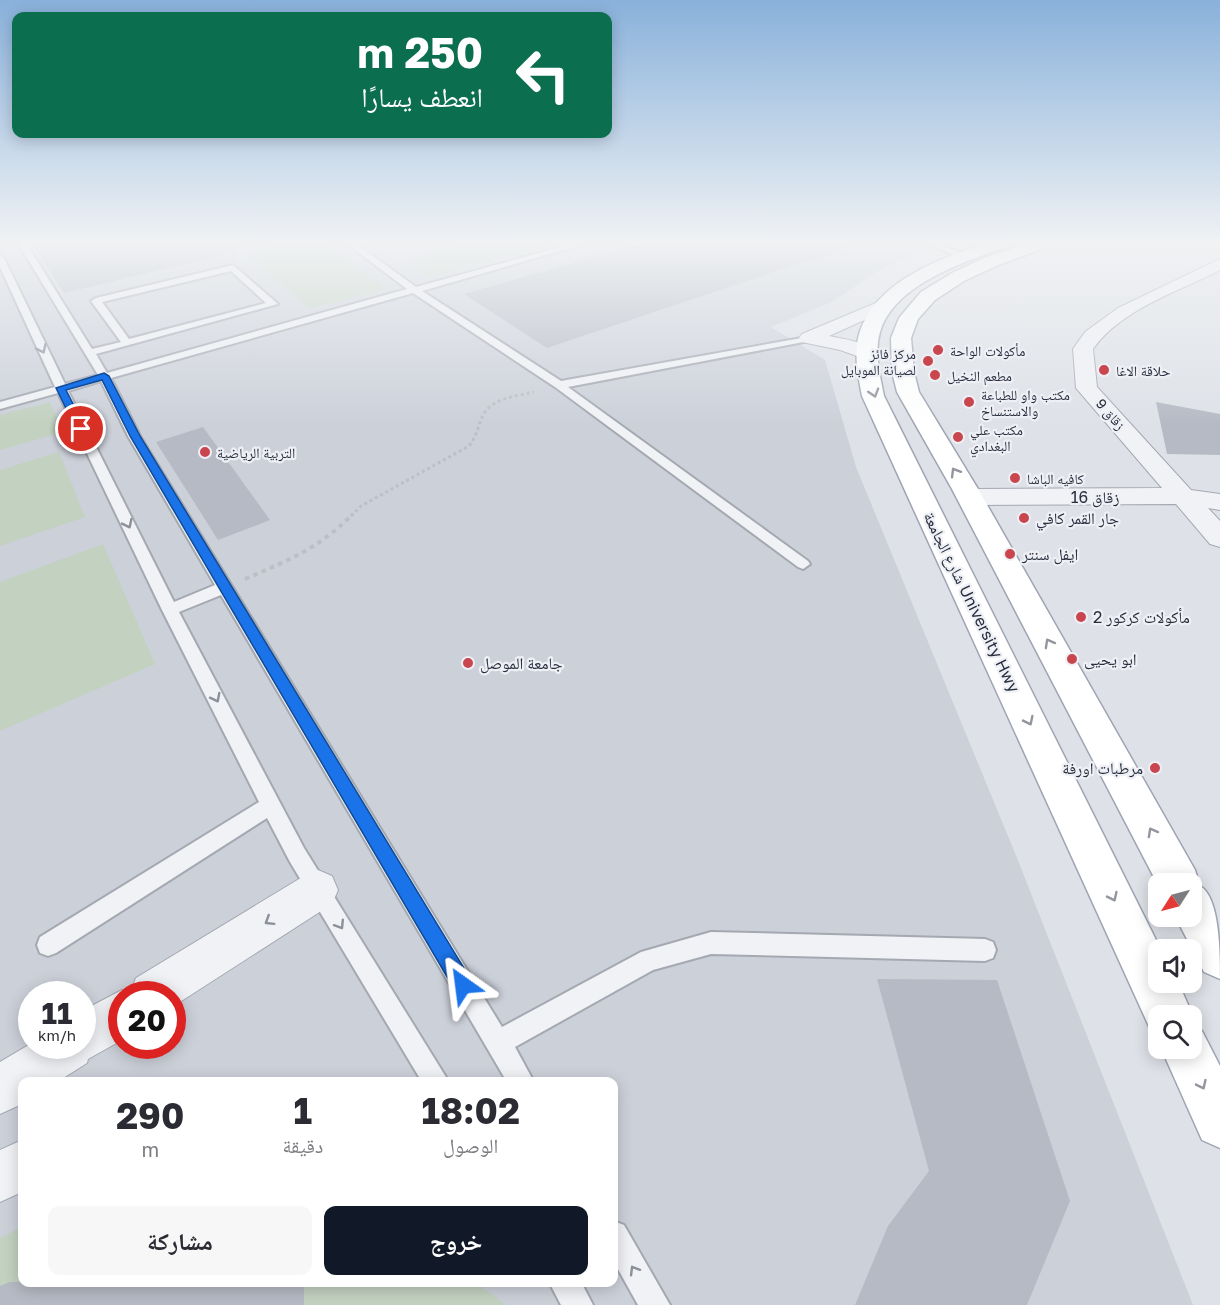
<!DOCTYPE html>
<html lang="ar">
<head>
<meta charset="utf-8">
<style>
	:root { --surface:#fff; --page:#f7f7f7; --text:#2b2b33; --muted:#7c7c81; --accent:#111827 }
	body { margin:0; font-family:"Golos Text","Noto Naskh Arabic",sans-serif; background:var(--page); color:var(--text); direction:rtl; height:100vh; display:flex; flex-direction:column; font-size:22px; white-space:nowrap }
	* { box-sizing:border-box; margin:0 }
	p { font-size:20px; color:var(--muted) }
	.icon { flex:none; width:33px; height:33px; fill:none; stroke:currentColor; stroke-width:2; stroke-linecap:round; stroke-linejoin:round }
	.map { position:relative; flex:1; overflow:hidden; direction:ltr }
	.details { position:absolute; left:18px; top:1077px; width:600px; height:210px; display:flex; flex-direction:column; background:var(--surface); border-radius:12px; box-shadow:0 3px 15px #0003; direction:rtl }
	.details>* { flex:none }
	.guide { position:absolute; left:12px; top:12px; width:600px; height:126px; border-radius:12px; box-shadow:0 3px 15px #0003; direction:rtl; background:#0b6e4f; color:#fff; overflow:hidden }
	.needle { width:39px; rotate:234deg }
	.controls { position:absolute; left:1148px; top:873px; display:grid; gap:12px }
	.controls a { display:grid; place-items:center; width:54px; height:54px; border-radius:12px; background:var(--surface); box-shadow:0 3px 15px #0003; font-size:30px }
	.speed { position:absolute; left:18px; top:981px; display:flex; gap:12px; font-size:30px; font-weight:700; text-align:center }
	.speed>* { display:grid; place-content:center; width:78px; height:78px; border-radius:50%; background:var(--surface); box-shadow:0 3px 15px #0003; line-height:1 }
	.speed small { font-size:15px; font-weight:400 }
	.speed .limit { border:9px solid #d22; background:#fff; color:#111 }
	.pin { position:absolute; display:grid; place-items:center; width:51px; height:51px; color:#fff; margin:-26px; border:3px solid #fff; border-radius:50%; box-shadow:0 2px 6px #0007 }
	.me { position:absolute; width:66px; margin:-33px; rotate:329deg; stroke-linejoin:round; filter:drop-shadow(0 0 4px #0008) }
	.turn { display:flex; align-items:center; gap:21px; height:126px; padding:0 30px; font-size:27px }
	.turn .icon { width:78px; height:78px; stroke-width:2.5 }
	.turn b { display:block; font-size:42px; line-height:51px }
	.eta { display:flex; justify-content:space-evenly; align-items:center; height:102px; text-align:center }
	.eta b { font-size:36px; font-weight:700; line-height:42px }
	.button { display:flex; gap:12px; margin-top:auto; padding:12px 30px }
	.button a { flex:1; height:69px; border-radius:12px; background:var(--accent); color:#fff; font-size:24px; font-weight:700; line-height:69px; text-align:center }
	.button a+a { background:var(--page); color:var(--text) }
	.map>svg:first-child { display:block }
	.built { fill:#ccd0d9; fill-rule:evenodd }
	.green { fill:#c2d1c0 }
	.building { fill:#b6bac4 }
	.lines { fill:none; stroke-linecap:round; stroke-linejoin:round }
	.lane-casing { stroke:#a4a8b1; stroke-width:4 }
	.street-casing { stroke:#a4a8b1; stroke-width:2 }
	.primary-casing { stroke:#9ea4b3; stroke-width:3 }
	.path-far1 { stroke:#bdbfc6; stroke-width:3; stroke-dasharray:3 3; stroke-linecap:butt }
	.path { stroke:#bdbfc6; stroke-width:4; stroke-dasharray:4.5 4.5; stroke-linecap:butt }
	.lane { fill:#f1f2f6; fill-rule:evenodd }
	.street { fill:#f1f2f6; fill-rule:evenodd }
	.primary { fill:#fff; fill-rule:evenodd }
	.oneway { stroke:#8c909a }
	.oneway2 { stroke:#94969e }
	.route { fill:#1a73e8; stroke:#114b97; stroke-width:1.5 }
	.poi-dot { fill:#ca464e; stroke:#eef0f5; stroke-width:2 }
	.labels { text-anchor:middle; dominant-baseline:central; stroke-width:4.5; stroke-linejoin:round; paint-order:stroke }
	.far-poi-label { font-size:14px; fill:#282e3e; stroke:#eef0f5; text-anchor:start }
	.far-street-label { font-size:14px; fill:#282e3e; stroke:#eef0f5 }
	.street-label { font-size:16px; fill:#282e3e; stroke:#eef0f5 }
	.poi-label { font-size:16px; fill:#282e3e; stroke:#eef0f5; text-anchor:start }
</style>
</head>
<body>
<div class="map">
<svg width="1220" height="1305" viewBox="0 0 1220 1305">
	<rect width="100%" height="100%" fill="#dee1e7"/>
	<!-- built -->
	<path class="built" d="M0 243H947L896 262 875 273 832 302 771 327 825 360 856 467 1017 858 1193 1305H0ZM32 994H82V1046H32ZM122 994H172V1046H122ZM22 1082H614V1282H22Z"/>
	<!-- green -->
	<path class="green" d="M263 243H324L386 289 309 309 250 256 272 251Z
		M462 243H558L429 277 408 262 434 255 428 251Z
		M50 402 63 432 0 450V415Z
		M59 452 85 517 0 546V470Z
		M103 544 155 664 0 731V582Z
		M22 1227V1282L476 1283 506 1305H0V1238Z"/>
	<!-- building -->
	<path class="building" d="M32 243H234L235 252 64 293Z
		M642 243H847L848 247 547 348 464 294Z
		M1156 402 1220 414V455L1167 454Z
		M203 427 270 520 218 540 156 442Z
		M877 979 997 980 1070 1201 1027 1305H855L888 1226 929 1171Z
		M10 1282H304V1305H0V1286Z"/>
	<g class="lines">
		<defs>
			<path id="lane" d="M18 243H26L92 349 121 342 91 301 96 298 233 265 278 304 96 354 107 373 407 289 346 243H355L416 287 575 243H587L422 291 561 381 813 336 814 338 809 341 568 387 808 561 810 564 803 569 798 567 555 387 413 293 111 378 140 436 502 1027 641 952 711 932 985 939 993 942 996 950 993 958 985 961 711 954 653 970 515 1047 534 1082H507L221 595 179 612 304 848 449 1082H422L290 862 267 818 56 953 48 956 40 953 37 945 40 937 259 802 162 610 58 393 0 409V402L55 387 0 267V255L4 258 65 384 98 375ZM231 271 266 303 129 339 102 302ZM101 381 128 436 215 585 174 602 68 391Z
				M925 243H936L968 256 961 258Z
				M614 1221 624 1225 670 1305H638L614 1262Z
				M549 1282H581L593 1305H561Z"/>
			<path id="street" d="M1220 259V270C1178 292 1121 309 1093 349L1097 387 1191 490 1220 494V510L1208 508 1220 521V547L1210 544 1176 504 969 505 960 502 956 497 960 492 969 489 1162 488 1076 388 1073 349 1085 332 1118 308Z
				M885 299 891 300 894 304 891 308 829 336C844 339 869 342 878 354L875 358 868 360 840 350 802 342 799 338 802 334Z
				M318 870 332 876 338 890 332 904 172 1007V994H122V1040L88 1059 87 1063 57 1082H22V1104L0 1114V1062L32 1043V1046H82V1011L122 990 130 994 136 978 304 876Z
				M22 1140V1192L0 1202V1150Z"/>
			<path id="primary" d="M986 243H1009L1007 246C965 262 894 284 880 332 874 352 880 376 884 396L1161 950H1158V982H1178L1193 1016 1191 1021V1016H1158V1035L1152 1033 862 396C858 375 853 352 860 331 878 280 940 259 986 243Z
				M1029 243H1052L1050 246 996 266 964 281 935 300 918 319 911 338 914 372 919 392 978 489 1195 870 1200 886C1220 897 1220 954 1220 979L1204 972 1175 916H1191V884L1158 885 952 489 897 392 892 372 891 338 899 318 921 292 952 273 984 258Z
				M1191 1026 1202 1031 1220 1066V1148L1202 1140 1161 1048H1191Z"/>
		</defs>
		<!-- lane casing -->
		<use href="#lane" class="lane-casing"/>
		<!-- street casing -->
		<use href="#street" class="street-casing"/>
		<!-- primary casing -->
		<use href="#primary" class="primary-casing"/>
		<!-- path-far1 -->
		<path class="path-far1" d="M351 516 361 506 469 446C477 436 478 426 483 415 492 398 517 396 534 392"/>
		<!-- path -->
		<path class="path" d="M245 579C289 560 318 549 353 514"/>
		<!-- lane -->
		<use href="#lane" class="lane"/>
		<!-- street -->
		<use href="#street" class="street"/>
		<!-- primary -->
		<use href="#primary" class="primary"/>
	</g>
	<!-- one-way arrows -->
	<defs><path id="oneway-chevron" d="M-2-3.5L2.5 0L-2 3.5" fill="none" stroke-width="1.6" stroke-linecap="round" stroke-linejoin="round" transform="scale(1.5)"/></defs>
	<g class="oneway">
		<use href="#oneway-chevron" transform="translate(42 349) rotate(65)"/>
		<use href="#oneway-chevron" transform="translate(128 524) rotate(64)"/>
		<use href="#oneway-chevron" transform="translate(216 698) rotate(63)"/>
		<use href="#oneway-chevron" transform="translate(269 921) rotate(148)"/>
		<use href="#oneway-chevron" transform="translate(340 925) rotate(58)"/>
		<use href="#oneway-chevron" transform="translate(634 1270) rotate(-121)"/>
	</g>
	<g class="oneway2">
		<use href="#oneway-chevron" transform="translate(874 393) rotate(73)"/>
		<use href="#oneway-chevron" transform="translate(955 472) rotate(-121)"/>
		<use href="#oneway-chevron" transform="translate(1049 643) rotate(-119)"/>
		<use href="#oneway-chevron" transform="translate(1029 721) rotate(64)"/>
		<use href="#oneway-chevron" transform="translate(1152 832) rotate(-119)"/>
		<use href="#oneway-chevron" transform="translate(1113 897) rotate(64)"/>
		<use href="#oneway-chevron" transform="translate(1202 1085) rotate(64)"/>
	</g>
	<!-- sky -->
	<linearGradient id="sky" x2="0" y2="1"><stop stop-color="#89b1db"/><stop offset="0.57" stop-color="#f0f2f4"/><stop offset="1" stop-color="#f0f2f4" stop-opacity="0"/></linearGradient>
	<rect width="1220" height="425" fill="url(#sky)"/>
	<!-- route -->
	<path class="route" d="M104 373 109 376 140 436 470 978 473 985 470 992 463 994 456 992 130 436 102 380 66 390 86 429 81 432 76 429 56 388Z"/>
	<!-- markers -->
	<g class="poi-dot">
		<circle cx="938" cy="350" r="6"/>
		<circle cx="928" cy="361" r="6"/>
		<circle cx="1104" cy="370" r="6"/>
		<circle cx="935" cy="375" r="6"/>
		<circle cx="969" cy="402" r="6"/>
		<circle cx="958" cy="437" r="6"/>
		<circle cx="205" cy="452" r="6"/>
		<circle cx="1015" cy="478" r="6"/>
		<circle cx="1024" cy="518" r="6"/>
		<circle cx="1010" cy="554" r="6"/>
		<circle cx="1081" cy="617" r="6"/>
		<circle cx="1072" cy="659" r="6"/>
		<circle cx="468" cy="663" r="6"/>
		<circle cx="1155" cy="768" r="6"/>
	</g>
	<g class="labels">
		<!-- far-poi labels -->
		<g class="far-poi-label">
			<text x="950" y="350">مأكولات الواحة</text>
			<text x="916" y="353" text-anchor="end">مركز فائز<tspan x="916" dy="16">لصيانة الموبايل</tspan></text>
			<text x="1116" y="370">حلاقة الاغا</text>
			<text x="947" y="375">مطعم النخيل</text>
			<text x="981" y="394">مكتب واو للطباعة<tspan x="981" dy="16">والاستنساخ</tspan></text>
			<text x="970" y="429">مكتب علي<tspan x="970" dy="16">البغدادي</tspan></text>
			<text x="217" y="452">التربية الرياضية</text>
			<text x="1027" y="478">كافيه الباشا</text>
		</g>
		<!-- far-street labels -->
		<g class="far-street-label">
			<text transform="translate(1111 414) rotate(49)">زقاق 9</text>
		</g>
		<!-- street labels -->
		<g class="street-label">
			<text x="1095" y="497">زقاق 16</text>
			<text transform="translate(972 602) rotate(64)">شارع الجامعة University Hwy</text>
		</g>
		<!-- poi labels -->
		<g class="poi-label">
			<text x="1036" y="518">جار القمر كافي</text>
			<text x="1022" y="554">ايفل سنتر</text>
			<text x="1093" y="617">مأكولات كركور 2</text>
			<text x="1084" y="659">ابو يحيى</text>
			<text x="480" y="663">جامعة الموصل</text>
			<text x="1143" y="768" text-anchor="end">مرطبات اورفة</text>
		</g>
	</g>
</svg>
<div class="controls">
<a><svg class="needle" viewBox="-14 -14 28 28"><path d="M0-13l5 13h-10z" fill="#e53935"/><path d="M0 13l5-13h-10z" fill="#7c7c81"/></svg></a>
<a><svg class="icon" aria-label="sound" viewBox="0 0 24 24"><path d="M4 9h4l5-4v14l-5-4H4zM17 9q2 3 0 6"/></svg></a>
<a><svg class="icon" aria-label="search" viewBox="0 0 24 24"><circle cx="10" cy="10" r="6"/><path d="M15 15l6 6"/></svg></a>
</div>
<div class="speed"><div>11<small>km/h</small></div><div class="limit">20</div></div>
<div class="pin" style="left:81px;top:429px;background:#d93025"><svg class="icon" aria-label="arrive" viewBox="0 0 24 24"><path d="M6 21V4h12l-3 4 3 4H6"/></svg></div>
<svg class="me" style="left:463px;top:985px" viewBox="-20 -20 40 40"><path d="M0-17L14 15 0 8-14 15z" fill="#1a73e8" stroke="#fff" stroke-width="4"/></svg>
<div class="guide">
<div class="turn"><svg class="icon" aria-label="left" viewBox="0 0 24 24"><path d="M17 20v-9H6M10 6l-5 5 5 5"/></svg><div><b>250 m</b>انعطف يسارًا</div></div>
</div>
<section class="details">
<div class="eta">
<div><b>18:02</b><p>الوصول</p></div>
<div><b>1</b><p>دقيقة</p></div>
<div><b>290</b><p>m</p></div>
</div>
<div class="button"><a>خروج</a><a>مشاركة</a></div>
</section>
</div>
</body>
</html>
